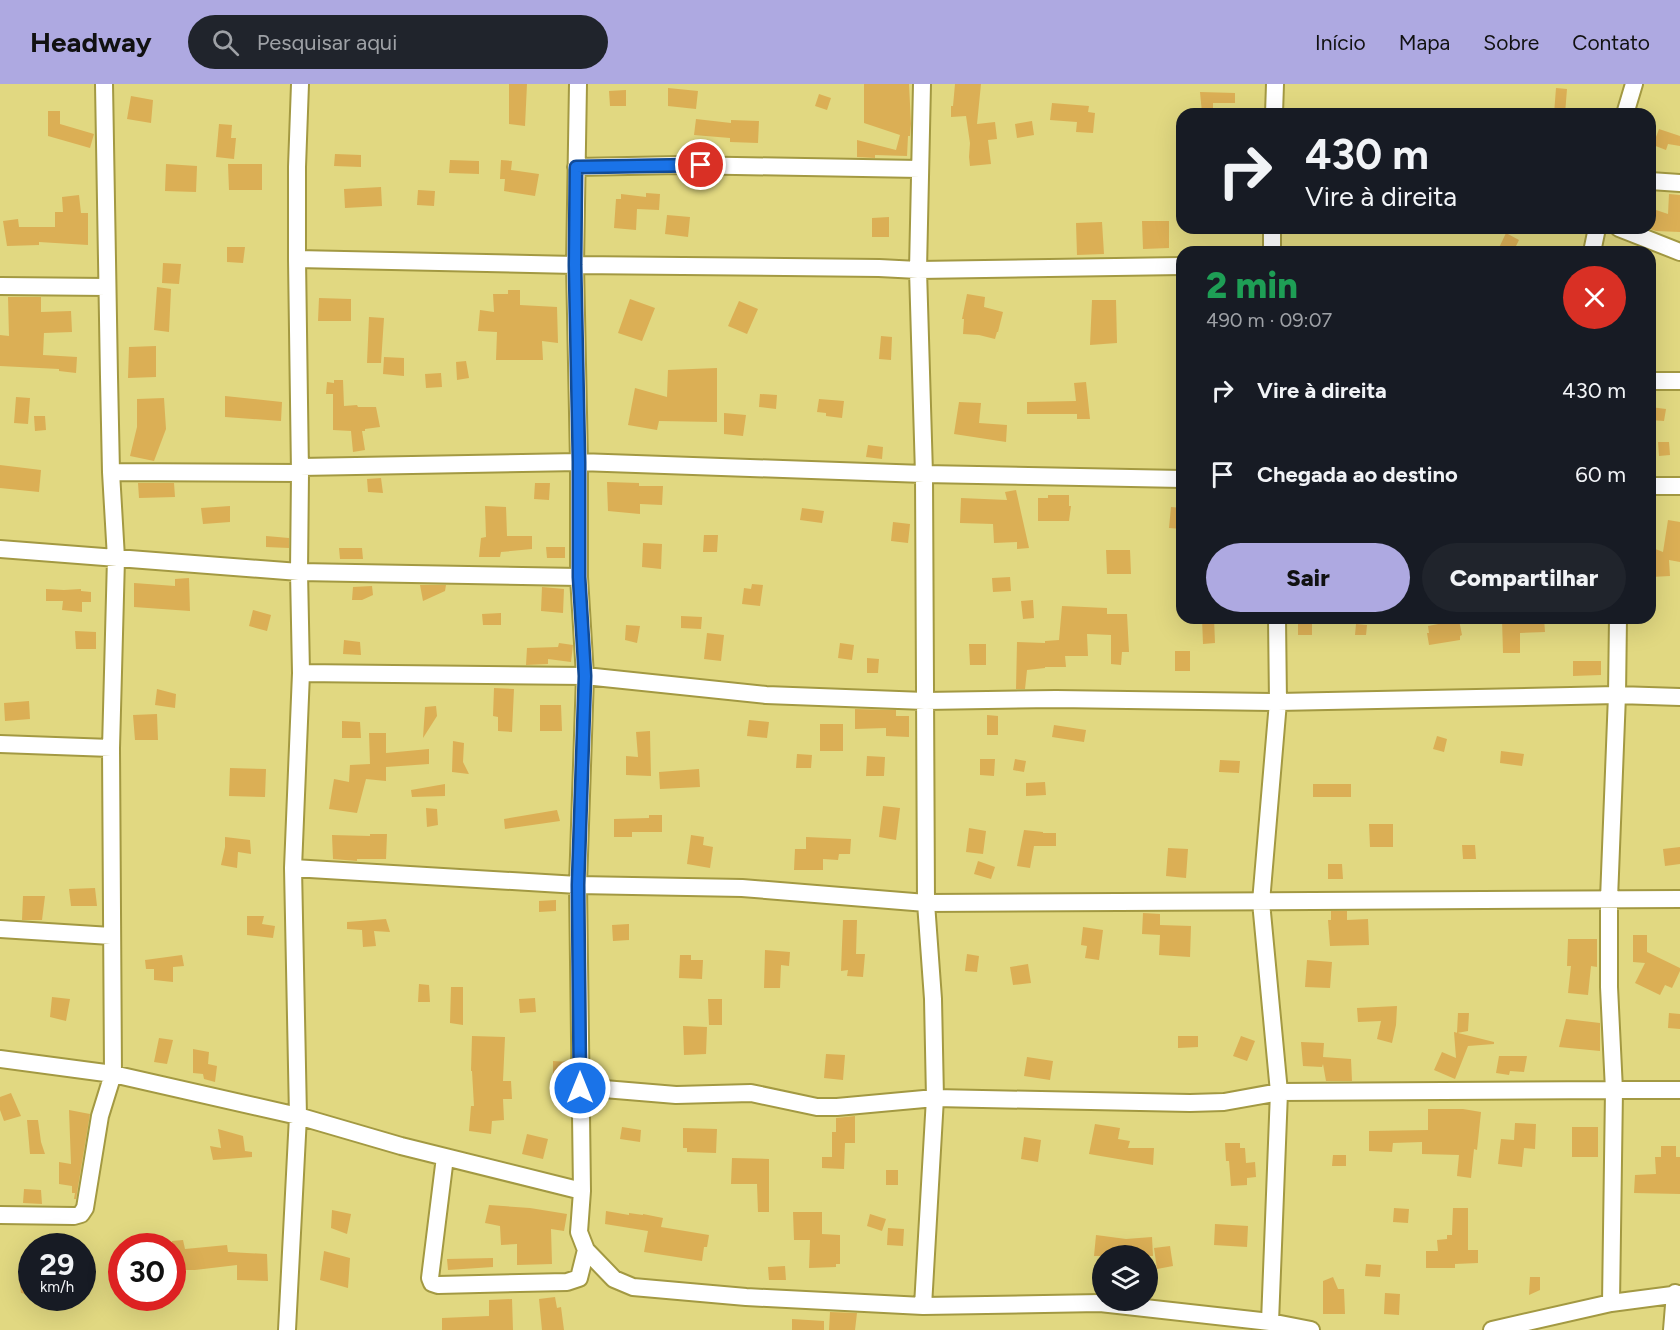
<!DOCTYPE html>
<html lang="pt">
<head>
<meta charset="utf-8">
<style>
	:root { --surface:#171b24; --page:#20242c; --text:#f1f3f6; --muted:#9ea1a6; --accent:#aea9e1 }
	body { margin:0; font-family:Figtree,sans-serif; background:var(--page); color:var(--text); height:100vh; display:flex; flex-direction:column; font-size:22px; white-space:nowrap }
	* { box-sizing:border-box; margin:0 }
	p { font-size:20px; color:var(--muted) }
	.icon { flex:none; width:33px; height:33px; fill:none; stroke:currentColor; stroke-width:2; stroke-linecap:round; stroke-linejoin:round }
	.map { position:relative; flex:1; overflow:hidden }
	.sheet { position:absolute; left:1176px; top:162px; width:480px; height:378px; display:flex; flex-direction:column; background:var(--surface); border-radius:18px; box-shadow:0 6px 24px #0002 }
	.sheet>* { flex:none }
	.hud { position:absolute; left:1176px; top:24px; width:480px; height:126px; border-radius:18px; box-shadow:0 6px 24px #0002; background:#171b24; color:var(--text); overflow:hidden }
	.controls { position:absolute; left:1092px; top:1161px; display:grid; gap:12px }
	.controls a { display:grid; place-items:center; width:66px; height:66px; border-radius:50%; background:var(--surface); box-shadow:0 6px 24px #0002; font-size:30px }
	.speed { position:absolute; left:18px; top:1149px; display:flex; gap:12px; font-size:30px; font-weight:700; text-align:center }
	.speed>* { display:grid; place-content:center; width:78px; height:78px; border-radius:50%; background:var(--surface); box-shadow:0 6px 24px #0002; line-height:1 }
	.speed small { font-size:15px; font-weight:400 }
	.speed .limit { border:9px solid #d22; background:#fff; color:#111 }
	.pin { position:absolute; display:grid; place-items:center; width:51px; height:51px; color:#fff; margin:-26px; border:3px solid #fff; border-radius:50%; box-shadow:0 2px 6px #0007 }
	.me { position:absolute; width:66px; margin:-33px; rotate:0deg; stroke-linejoin:round; filter:drop-shadow(0 0 4px #0008) }
	.turn { display:flex; align-items:center; gap:21px; height:126px; padding:0 30px; font-size:27px }
	.turn .icon { width:78px; height:78px; stroke-width:2.5 }
	.turn b { display:block; font-size:42px; line-height:51px }
	.round { display:grid; place-items:center; flex:none; width:63px; height:63px; border-radius:32px; background:var(--page) }
	.summary { display:flex; align-items:center; justify-content:space-between; height:102px; padding:0 30px }
	h1 { font-size:36px; font-weight:800; line-height:45px; color:#1e9e55 }
	.button { display:flex; gap:12px; margin-top:auto; padding:12px 30px }
	.button a { flex:1; height:69px; border-radius:36px; background:var(--accent); color:#111; font-size:24px; font-weight:800; line-height:69px; text-align:center }
	.button a+a { background:var(--page); color:var(--text) }
	ul { padding:0; list-style:none }
	li { display:flex; align-items:center; gap:18px; height:84px; padding:0 30px }
	li div { flex:1 }
	li b { display:block; font-size:22px }
	li em { font-style:normal }
	header { display:flex; align-items:center; gap:36px; box-sizing:border-box; height:84px; padding:0 30px; background:var(--accent); color:#111 }
	header strong { font-size:28px }
	nav { display:flex; gap:33px; margin-inline-start:auto; font-size:21px }
	.search { width:420px; height:54px; background:var(--page); display:flex; align-items:center; gap:15px; box-sizing:border-box; padding:0 21px; border-radius:33px; color:var(--muted); font-size:22px }
	.map>svg:first-child { display:block }
	.building { fill:#dbaf55 }
	.lines { fill:none; stroke-linecap:round; stroke-linejoin:round }
	.minor-casing { stroke:#a39942; stroke-width:20 }
	.minor { stroke:#fff; stroke-width:16 }
	.route-casing { stroke:#114b97; stroke-width:15 }
	.route { stroke:#1a73e8; stroke-width:10 }
</style>
</head>
<body>
<header>
<strong>Headway</strong>
<div class="search"><svg class="icon" aria-label="search" viewBox="0 0 24 24"><circle cx="10" cy="10" r="6"/><path d="M15 15l6 6"/></svg>Pesquisar aqui</div>
<nav><a>Início</a><a>Mapa</a><a>Sobre</a><a>Contato</a></nav>
</header>
<div class="map">
<svg width="1680" height="1246" viewBox="0 0 1680 1246">
	<rect width="100%" height="100%" fill="#e1d881"/>
	<!-- building -->
	<path class="building" d="M509 0H527L525 42 509 40Z
		M864 0H909L911 40 910 52H908L907 72 875 71V74L857 73V56L896 66 900 51 864 39Z
		M955 0H981L977 40 995 38 997 55 988 56 991 80 970 82 969 73 970 59 966 32 951 33V22H953Z
		M668 4 698 7 696 25 668 22Z
		M1556 4 1567 5 1565 30H1554Z
		M626 6V22H610L609 7Z
		M1200 8 1235 9V19H1213V29H1202Z
		M819 10 831 14 827 26 815 22Z
		M131 12 153 16 151 39 127 35Z
		M1052 19 1089 22 1088 28 1095 29 1093 49 1076 48 1077 38 1050 36Z
		M48 27H60V40L94 50 90 64 48 52Z
		M696 35 731 39V36L759 37 758 59 730 58V54L694 51Z
		M1032 37 1034 51 1017 54 1015 40Z
		M219 40 232 41 231 54H236L234 75 216 73Z
		M1659 45 1680 52V62L1668 60 1666 66 1653 61Z
		M335 70 361 71V83L334 82Z
		M450 76 479 77V90L449 89Z
		M501 76 512 77 511 86 539 90 535 112 504 107 505 95H500Z
		M166 80 197 82 196 108 165 107Z
		M228 80H262V106H229Z
		M381 103 382 122 345 124 344 105Z
		M418 106 435 107 434 122 417 121Z
		M646 109 660 110 659 126 637 125 636 146 614 144 616 115H621V110L646 113Z
		M1669 110 1680 111V148L1656 147 1650 145V124L1668 130Z
		M79 111 81 129H88V161L39 158V161L7 162 3 137 18 135 19 143H55V128H63L62 113Z
		M667 131 690 133 688 153 665 150Z
		M889 133V153H872V134Z
		M1142 137H1169V164L1143 165Z
		M1102 138 1104 170 1077 171 1076 139Z
		M1506 149 1519 156 1513 168H1497Z
		M227 163H245L243 179 227 178Z
		M163 179 181 180 179 200 162 199Z
		M157 203 171 205 169 248 154 246Z
		M508 206H520V221L557 223 558 259 542 257 543 276H496L497 248 478 247 480 226 494 228 493 210H508Z
		M967 210 985 213 984 223 1003 228 998 248H997L995 255 979 251 963 250 964 235H962Z
		M8 213H41V228L71 227 72 248 44 249 43 271 77 273 76 289 59 287V285L0 282V251L9 252Z
		M319 214 351 215V237H318Z
		M630 215 655 224 642 257 618 249Z
		M1092 216H1116L1117 259 1090 261Z
		M739 217 758 225 747 250 728 242Z
		M369 233 384 234 381 279H367Z
		M881 252 892 253 891 276 879 275Z
		M156 262V293L128 294 129 263Z
		M384 273 404 274V292L383 290Z
		M466 277 469 294 457 296 456 278Z
		M717 284V338L659 337 657 346 628 341 635 304 667 313 668 286Z
		M441 289 442 303 426 304 425 290Z
		M334 296H343L344 322 357 321 358 323H376L380 343 365 345V347H362L365 366 353 368 351 347 333 346V310H326L327 298 334 299Z
		M1086 298 1090 335H1077V330H1027V318L1076 317 1074 299Z
		M760 310 777 311 776 325 759 323Z
		M225 312 282 318 281 337 225 333Z
		M16 313 30 314 28 340 14 339Z
		M164 314 166 345 154 377 130 372 137 343V315Z
		M819 315 844 317 842 334 826 332V329L817 328Z
		M959 318 981 319 979 339 1007 341 1006 358 954 350Z
		M1650 323 1666 325 1664 337 1650 336Z
		M724 329 746 331 743 352 724 350Z
		M34 332H45L46 346 35 347Z
		M1658 358H1669L1670 371 1659 372Z
		M868 361 883 363 882 375 866 373Z
		M0 381 41 386 39 408 0 404Z
		M381 394 383 409 368 408 367 395Z
		M607 398 639 399V402H663L662 421 640 420V430L608 427Z
		M138 399H174L175 413 139 414Z
		M535 399H550L549 416 534 415Z
		M1016 406 1029 464 1017 465V458L994 459 993 440 960 439 961 414 1007 416 1005 408Z
		M1048 411H1069V422H1071L1069 437H1038V414H1048Z
		M230 422V438L203 440 201 424Z
		M485 422 506 423 507 452H532V465L501 468 500 473H479L481 454 486 453Z
		M1171 423 1182 424V445L1169 444Z
		M802 424 824 427 822 439 800 436Z
		M1668 436 1680 438V478L1669 476 1670 492 1651 493 1650 463 1663 468Z
		M893 438 910 440 908 459 891 457Z
		M704 451H718L717 468H703Z
		M266 452 289 454V464L266 463Z
		M643 459 662 460 661 485 642 483Z
		M546 463H565V474H547Z
		M339 464H362L363 475H340Z
		M1106 466H1130L1131 490H1107Z
		M1010 493 1011 507 993 508 992 494Z
		M189 494 190 527 134 523V499L175 502V495Z
		M752 500 763 501 760 522 742 520 744 504 751 505Z
		M420 501H446L445 507 423 517Z
		M372 502 373 511 362 516H352L353 503Z
		M542 503 564 505 563 529 541 527Z
		M46 505 64 506 81 505V507L91 508V518H82V528L62 526 63 517H46Z
		M1033 516 1034 534 1023 535 1021 517Z
		M1062 522 1107 524V530H1127L1129 568H1122L1121 581 1111 580V551L1087 550 1088 572H1065L1066 583H1045V584L1027 586 1025 605H1016L1017 558 1045 559V557L1059 556Z
		M253 526 271 531 267 547 249 542Z
		M501 529V541H483L482 530Z
		M681 532 702 533 701 545 681 544Z
		M1202 534H1214L1215 559 1203 560Z
		M1298 534H1312V551H1298Z
		M1544 534 1545 548 1520 549V569H1503L1502 535Z
		M1459 536 1462 551 1460 552V556L1429 561 1427 549H1429L1428 542Z
		M1356 540 1367 541 1366 551H1355Z
		M626 541 640 542 637 559 625 556Z
		M75 547 96 548V565H76Z
		M707 549 724 551 721 577 704 575Z
		M344 556 360 558 361 571 343 570Z
		M559 559 573 561 571 578 548 575V580L526 581 527 564 558 563Z
		M840 559 854 561 852 576 838 574Z
		M969 560H986V581H970Z
		M1175 567H1190V587H1175Z
		M867 574 879 575 878 589H867Z
		M1573 577H1601V591L1573 592Z
		M494 604 514 605 512 648 498 647V633L493 632Z
		M157 605 176 610 175 624 155 621Z
		M29 617 30 635 5 637 4 619Z
		M540 621H561L562 647H540Z
		M436 622 437 632 423 654 425 623Z
		M855 625 896 626V632H909V653L886 652V644L855 645Z
		M157 630 158 656H135L133 631Z
		M987 631 998 632V651H987Z
		M749 636 769 638 767 654 747 652Z
		M342 637 360 638 361 654H342Z
		M820 640H843V667H820Z
		M1054 641 1086 646 1084 658 1052 653Z
		M650 647 651 692 626 691V672L638 673 636 648Z
		M369 649H386V669L429 665V680L386 683V697L366 695 357 729 329 725 334 695 349 698 350 681 370 680Z
		M1437 652 1447 655 1444 668 1433 665Z
		M453 657 464 659 463 678 469 690 452 688Z
		M1501 667 1524 670 1522 682 1500 679Z
		M797 670 812 671 811 684H796Z
		M867 672 885 673 884 692H866Z
		M980 675H995L994 692 980 691Z
		M1015 675 1026 677 1024 688 1013 686Z
		M1220 676 1240 677 1239 689 1219 688Z
		M230 684 266 685 265 713 229 712Z
		M699 685 700 703 660 705 659 688Z
		M1045 698 1046 711 1026 712V699Z
		M445 700V712L412 713 411 706Z
		M1313 700H1351V713H1313Z
		M883 722 900 724 896 756 879 753Z
		M426 724 437 725 438 741 427 743Z
		M557 726 560 737 505 745 504 735Z
		M649 731H662V748H632V753H614V735L649 734Z
		M1369 740H1393V763H1370Z
		M969 744 986 747 983 770 966 768Z
		M1024 746 1043 748V749H1056V762H1034L1030 784 1017 782Z
		M370 750H387L386 775H357V777L333 775 332 751 370 752Z
		M691 751 704 753 703 761 713 763 710 784 687 780Z
		M225 753 250 756 251 770 238 768 237 784 221 781 225 763Z
		M806 753 851 755 850 770H839L838 776 823 775V786H794L795 765H806Z
		M1462 761H1475L1476 775H1463Z
		M1680 763V780L1665 782 1663 765Z
		M1168 764 1188 765 1186 794 1166 792Z
		M978 777 995 783 991 795 974 790Z
		M1328 780H1342L1343 795H1328Z
		M95 804 97 822H71L69 805Z
		M23 812H45L42 836H22Z
		M556 816V827L539 828V817Z
		M1331 827H1347V836L1368 835 1369 861 1330 862 1328 836H1331Z
		M1143 829 1160 830V841L1191 842 1190 873 1159 871 1160 851 1142 850Z
		M247 832H264L262 840 275 842 273 854 247 851Z
		M386 835 390 848 374 847 376 862 363 863 362 846 347 845V838Z
		M843 836H857L856 870H865L863 893 847 892 848 886 841 887Z
		M629 840V856L613 857 612 841Z
		M1083 843 1103 846 1099 876 1085 874 1087 862 1081 861Z
		M1633 851H1647V868L1680 884V887L1672 904 1665 901 1660 911 1635 899 1645 879 1633 878Z
		M1568 855H1597V883L1591 882 1588 911 1568 909 1571 882H1567Z
		M765 866 790 868 789 882 781 881 780 904H764Z
		M967 870 979 872 977 888 965 887Z
		M182 871 184 882 173 883V898L154 896V885H146L145 876Z
		M680 871H691V876H703L702 895 679 894Z
		M1307 876 1332 878 1330 904 1305 903Z
		M1028 880 1031 899 1013 901 1010 883Z
		M419 900 429 901 430 918H418Z
		M451 903H463V941L450 939Z
		M52 913 70 915 66 937 50 933Z
		M535 914 536 928 520 929 519 915Z
		M708 915H722V941H709Z
		M1397 922 1396 941 1392 959 1377 955 1381 937 1358 938 1357 924Z
		M1458 929H1469L1468 947 1457 949Z
		M1669 929 1680 930V945L1668 944Z
		M1566 935 1600 939V967L1559 963Z
		M683 942 707 943 706 970 684 971Z
		M1454 948 1494 958V960L1468 962 1455 995 1434 986 1442 968 1456 974Z
		M472 952 505 953 503 997H511L512 1015H503L504 1036 492 1037 491 1050 469 1047 471 1022H474L472 987H471Z
		M1178 952H1198V963L1178 964Z
		M1241 952 1255 957 1247 977 1233 972Z
		M159 954 173 956 167 980 154 978Z
		M1301 958 1324 959 1323 973 1351 975 1352 997H1326L1323 980 1322 983 1303 982Z
		M193 965 209 968 208 980 217 982 215 998 204 995 203 990 193 989Z
		M826 970 845 971 843 996 824 994Z
		M1499 972H1527L1524 988 1510 987 1509 991 1496 989Z
		M1027 973 1053 977 1050 996 1024 992Z
		M553 977 570 978V995H553Z
		M11 1009 21 1032 4 1037 0 1026V1013Z
		M1428 1025H1463L1481 1028 1477 1066 1474 1065 1471 1094 1457 1092 1459 1071 1422 1070V1058L1393 1059 1392 1068 1369 1067V1047L1428 1046Z
		M69 1026 90 1030 76 1115H74L75 1109H72V1102L59 1100V1078L71 1080Z
		M855 1032V1059H845L844 1085 822 1084V1073H832V1048H836V1034Z
		M27 1036H38L41 1058 45 1070H30Z
		M1515 1039 1536 1040 1535 1065 1524 1064 1522 1083 1498 1080 1501 1055 1514 1056Z
		M1095 1040 1120 1044 1118 1055 1130 1057 1128 1064H1154L1153 1081 1089 1070Z
		M622 1043 641 1046 640 1058 620 1055Z
		M1572 1043H1598V1073H1572Z
		M683 1044 717 1045 716 1069 687 1068V1064H683Z
		M218 1045 243 1052 245 1067 252 1068V1073L213 1076 210 1062 221 1064Z
		M527 1050 548 1055 543 1075 522 1070Z
		M1024 1053 1041 1056 1038 1078 1021 1075Z
		M1225 1059H1240V1064H1245L1246 1079 1255 1078 1256 1093 1247 1094V1101L1231 1102 1229 1077H1226Z
		M1661 1062H1676V1073H1680V1110L1634 1109 1635 1091 1656 1090 1655 1073H1661Z
		M1333 1071H1346V1082H1332Z
		M732 1074 769 1075V1128H758L757 1100H731Z
		M886 1086H898V1101H886Z
		M24 1105 41 1106 42 1120 23 1119Z
		M489 1121 530 1124 567 1130 564 1147 551 1145 552 1180 517 1181V1160L501 1161 500 1142 485 1139Z
		M1394 1124 1409 1125 1408 1139 1393 1138Z
		M1453 1124H1468V1166H1478V1179L1455 1180V1184H1426V1167H1438L1437 1156 1447 1155V1151H1452Z
		M332 1126 351 1130 347 1150 331 1144Z
		M606 1127 629 1131V1129L643 1131V1130L663 1134 661 1143 709 1151 707 1163H704L702 1177 644 1168 648 1147 605 1140Z
		M793 1128H822V1150L840 1151V1180H836V1183L809 1184 810 1156H794Z
		M870 1130 886 1135 882 1147 867 1142Z
		M1215 1140 1248 1142 1247 1163 1214 1161Z
		M888 1144 904 1145 903 1162 887 1161Z
		M1096 1151 1126 1155 1152 1153 1153 1172H1094Z
		M183 1156 185 1165 227 1161 228 1168 267 1170 268 1197 237 1196V1181L195 1186H172V1157Z
		M1170 1162 1173 1182 1157 1185 1154 1164Z
		M324 1167 350 1174 348 1204 320 1196Z
		M493 1174V1183L448 1186 447 1175Z
		M1366 1180 1381 1181 1380 1193 1365 1192Z
		M785 1182 786 1196H769L768 1183Z
		M19 1193 32 1195V1211L21 1209Z
		M1333 1193 1338 1205H1344L1345 1230H1323V1197Z
		M1530 1193H1540V1206L1529 1211Z
		M1385 1209 1400 1210 1399 1231 1384 1230Z
		M555 1213 557 1224 561 1223 564 1246H542L539 1215Z
		M512 1215 513 1246H442V1234L489 1232V1216Z
		M830 1228 857 1229 855 1246H829Z
		M792 1235 824 1237V1246H792Z"/>
	<g class="lines">
		<defs>
			<path id="minor" d="M578 0 575 181 579 378V493L585 592 578 801 582 1107 579 1148 586 1166 614 1195 633 1203 746 1213 923 1222 1100 1219 1270 1238 1311 1246
				M922 0 918 186 924 390 926 819 933 915 935 1014 923 1222
				M1274 30 1275 0
				M1625 30 1634 0
				M576 83 680 81 920 85
				M1650 97 1680 99
				M1619 144 1680 168
				M1272 168V144
				M1592 168 1597 144
				M297 175 575 181 879 184 918 186 1182 182
				M0 202 107 203
				M1650 297H1680
				M300 383 579 378 924 390 1182 395
				M111 388 300 389
				M1650 402H1680
				M0 465 299 488 579 493
				M301 589 585 592 766 611 925 617 1056 615 1278 618 1617 611 1680 613
				M0 660 111 664
				M293 784 578 801 742 804 926 819 1680 815
				M0 845 111 852
				M0 975 113 990 298 1032 401 1062 582 1107
				M580 1003 676 1011 751 1009 817 1023H837L935 1014 1190 1019 1224 1018 1279 1008 1614 1006H1680
				M445 1073 430 1194 432 1199 438 1201 567 1198 579 1194 586 1166
				M0 1131 74 1132 81 1130 85 1124 100 1032 113 990 111 664 116 474 111 388 109 293 104 0
				M1611 1219 1614 1006 1609 903V815L1617 611 1618 534
				M1270 1238 1279 1008 1261 818 1278 618 1277 534
				M287 1246 298 1032 293 784 301 589 299 488 300 389 297 175V83L300 0
				M1492 1246 1611 1219 1680 1210
				M1672 1246 1675 1209"/>
		</defs>
		<!-- minor casing -->
		<use href="#minor" class="minor-casing"/>
		<!-- minor -->
		<use href="#minor" class="minor"/>
	</g>
	<g class="lines">
		<defs>
			<path id="route" d="M580 1004 578 801 585 592 579 493V378L575 181 576 83 701 81"/>
		</defs>
		<!-- route casing -->
		<use href="#route" class="route-casing"/>
		<!-- route -->
		<use href="#route" class="route"/>
	</g>
</svg>
<div class="controls">
<a><svg class="icon" aria-label="layers" viewBox="0 0 24 24"><path d="M12 4l9 5-9 5-9-5zM3 14l9 5 9-5"/></svg></a>
</div>
<div class="speed"><div>29<small>km/h</small></div><div class="limit">30</div></div>
<div class="pin" style="left:701px;top:81px;background:#d93025"><svg class="icon" aria-label="arrive" viewBox="0 0 24 24"><path d="M6 21V4h12l-3 4 3 4H6"/></svg></div>
<svg class="me" style="left:580px;top:1004px" viewBox="-20 -20 40 40"><circle r="17" fill="#1a73e8" stroke="#fff" stroke-width="3"/><path d="M0-11L8 9 0 5-8 9z" fill="#fff"/></svg>
<div class="hud">
<div class="turn"><svg class="icon" aria-label="right" viewBox="0 0 24 24"><path d="M7 20v-9h11M14 6l5 5-5 5"/></svg><div><b>430 m</b>Vire à direita</div></div>
</div>
<section class="sheet">
<div class="summary"><div><h1>2 min</h1><p>490 m · 09:07</p></div><a class="round" style="background:#d93025;color:#fff"><svg class="icon" aria-label="close" viewBox="0 0 24 24"><path d="M6 6l12 12M18 6L6 18"/></svg></a></div>
<ul>
<li><svg class="icon" aria-label="right" viewBox="0 0 24 24"><path d="M7 20v-9h11M14 6l5 5-5 5"/></svg><div><b>Vire à direita</b></div><em>430 m</em></li>
<li><svg class="icon" aria-label="arrive" viewBox="0 0 24 24"><path d="M6 21V4h12l-3 4 3 4H6"/></svg><div><b>Chegada ao destino</b></div><em>60 m</em></li>
</ul>
<div class="button"><a>Sair</a><a>Compartilhar</a></div>
</section>
</div>
</body>
</html>
